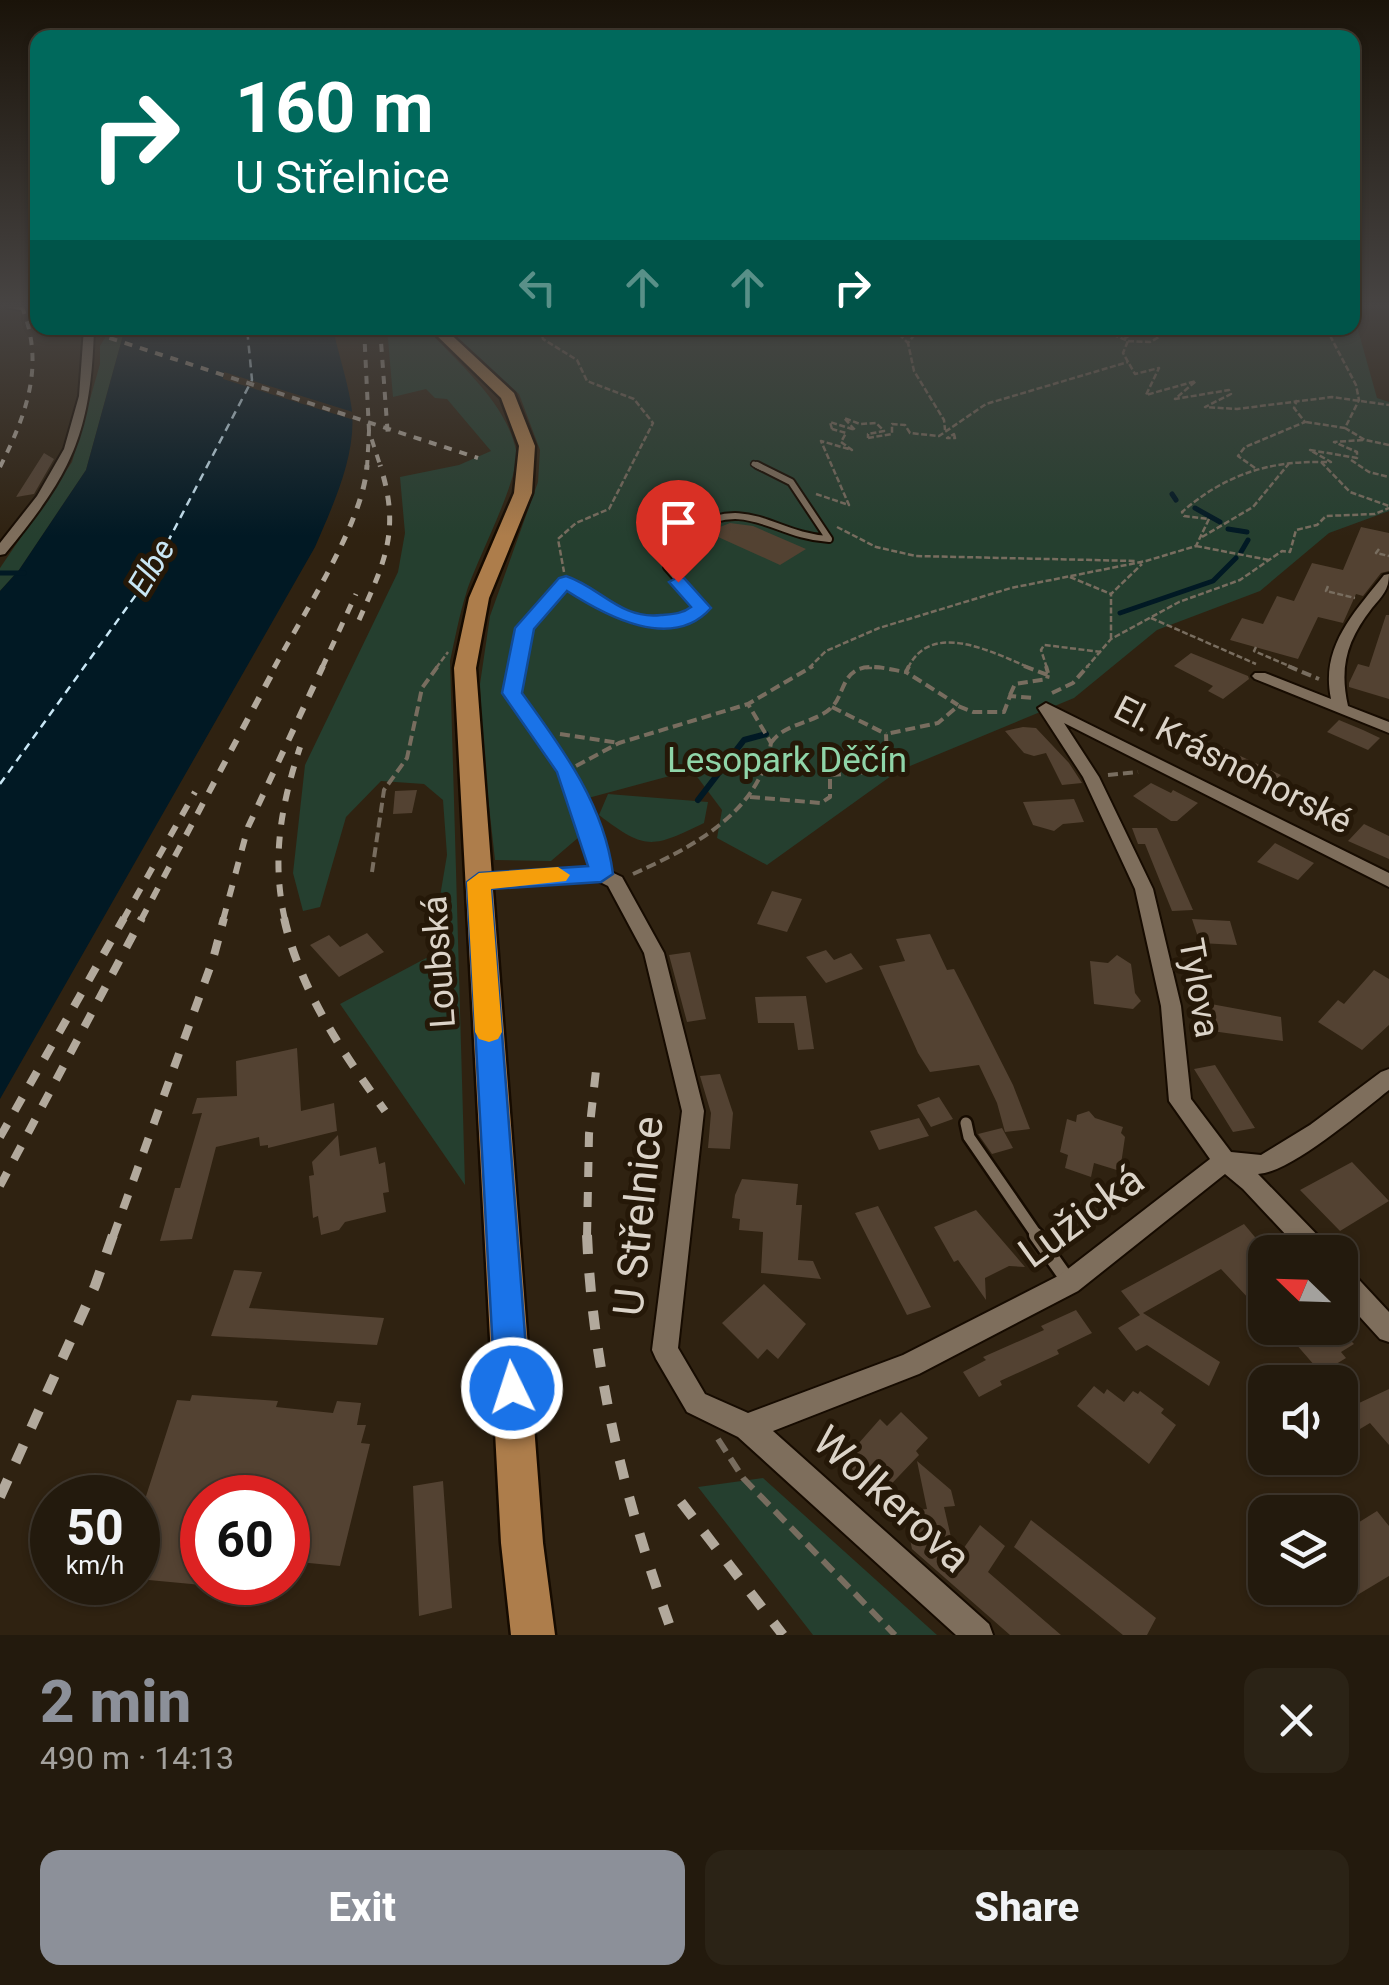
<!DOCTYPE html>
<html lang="en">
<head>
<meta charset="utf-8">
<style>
	:root { --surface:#231a0d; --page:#2b2316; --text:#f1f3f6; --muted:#a3a19d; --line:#40382e; --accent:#8c9099 }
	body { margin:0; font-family:Roboto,sans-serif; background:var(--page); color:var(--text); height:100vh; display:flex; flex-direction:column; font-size:38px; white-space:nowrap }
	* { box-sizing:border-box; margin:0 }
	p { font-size:32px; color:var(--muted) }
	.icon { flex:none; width:55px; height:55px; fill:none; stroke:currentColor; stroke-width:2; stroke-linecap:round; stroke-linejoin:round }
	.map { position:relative; height:1635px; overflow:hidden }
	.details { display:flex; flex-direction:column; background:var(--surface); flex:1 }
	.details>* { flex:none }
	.top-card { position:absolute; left:30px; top:30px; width:1330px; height:305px; border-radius:20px; box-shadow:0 2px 8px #0004,0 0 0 2px var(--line); background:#00695c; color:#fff; overflow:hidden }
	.needle { width:65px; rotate:293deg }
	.buttons { position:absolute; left:1248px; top:1235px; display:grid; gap:20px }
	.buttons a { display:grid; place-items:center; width:110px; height:110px; border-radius:20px; background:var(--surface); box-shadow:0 2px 8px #0004,0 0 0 2px var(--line); font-size:50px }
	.speed { position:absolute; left:30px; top:1475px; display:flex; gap:20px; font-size:50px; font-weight:700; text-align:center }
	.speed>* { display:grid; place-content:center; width:130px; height:130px; border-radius:50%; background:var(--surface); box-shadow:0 2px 8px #0004,0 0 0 2px var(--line); line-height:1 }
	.speed small { font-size:25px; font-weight:400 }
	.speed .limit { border:15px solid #d22; background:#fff; color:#111 }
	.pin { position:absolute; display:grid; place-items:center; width:85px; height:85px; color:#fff; margin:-102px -42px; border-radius:50% 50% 50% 0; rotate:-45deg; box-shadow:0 0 10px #0007 }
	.pin .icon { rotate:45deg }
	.me { position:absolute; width:110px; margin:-55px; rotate:356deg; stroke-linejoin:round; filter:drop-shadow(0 0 8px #0008) }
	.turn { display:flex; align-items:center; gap:35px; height:210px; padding:0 40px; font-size:45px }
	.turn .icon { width:130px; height:130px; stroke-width:2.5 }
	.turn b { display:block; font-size:70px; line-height:85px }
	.lanes { display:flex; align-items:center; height:95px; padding:0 40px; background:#0003; justify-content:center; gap:50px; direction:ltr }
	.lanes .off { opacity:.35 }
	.round { display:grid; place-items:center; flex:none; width:105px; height:105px; border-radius:20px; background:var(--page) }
	.overview { display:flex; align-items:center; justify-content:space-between; height:170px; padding:0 40px }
	h1 { font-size:60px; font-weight:800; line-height:75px; color:var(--accent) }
	.cta { display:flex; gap:20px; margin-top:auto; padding:20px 40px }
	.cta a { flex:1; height:115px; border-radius:20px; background:var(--accent); color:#fff; font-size:40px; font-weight:800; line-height:115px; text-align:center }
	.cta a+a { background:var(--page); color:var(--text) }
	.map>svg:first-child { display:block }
	.green { fill:#253f2f }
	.water { fill:#011924 }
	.pier { fill:#2f2211 }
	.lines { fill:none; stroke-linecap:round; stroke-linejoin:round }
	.stream-far1 { stroke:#011924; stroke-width:5 }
	.stream { stroke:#011924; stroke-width:6 }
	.ferry { stroke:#c8e6f5; stroke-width:2.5; stroke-dasharray:8 6; stroke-linecap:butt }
	.building { fill:#534232 }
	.lane-far4-casing { stroke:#160b00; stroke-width:8 }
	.lane-far3-casing { stroke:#160b00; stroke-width:10 }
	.lane-far2-casing { stroke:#160b00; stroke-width:14 }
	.lane-far1-casing { stroke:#160b00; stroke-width:16 }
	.lane-casing { stroke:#160b00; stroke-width:19 }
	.street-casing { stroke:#160b00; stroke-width:4 }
	.primary-casing { stroke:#160b00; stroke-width:5 }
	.path-far2 { stroke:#786d5f; stroke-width:2.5; stroke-dasharray:6 2.5; stroke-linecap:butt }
	.path-far1 { stroke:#786d5f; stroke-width:4; stroke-dasharray:10 5; stroke-linecap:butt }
	.path { stroke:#786d5f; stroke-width:6; stroke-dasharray:15 8; stroke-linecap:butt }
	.lane-far4 { stroke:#7e6e5c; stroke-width:5 }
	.lane-far3 { stroke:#7e6e5c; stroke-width:6 }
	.lane-far2 { stroke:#7e6e5c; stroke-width:9 }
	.lane-far1 { stroke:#7e6e5c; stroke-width:11 }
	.lane { stroke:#7e6e5c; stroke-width:14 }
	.street { fill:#7e6e5c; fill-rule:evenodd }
	.primary { fill:#ad7d4b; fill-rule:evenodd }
	.rail-far4 { stroke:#b2a99c; stroke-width:4; stroke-dasharray:8 8; stroke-linecap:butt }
	.rail-far3 { stroke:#b2a99c; stroke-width:5; stroke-dasharray:10 10; stroke-linecap:butt }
	.rail-far2 { stroke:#b2a99c; stroke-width:6; stroke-dasharray:12 12; stroke-linecap:butt }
	.rail-far1 { stroke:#b2a99c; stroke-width:8; stroke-dasharray:15 15; stroke-linecap:butt }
	.rail { stroke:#b2a99c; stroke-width:10; stroke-dasharray:19 19; stroke-linecap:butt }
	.route { fill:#1a73e8; stroke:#114b97; stroke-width:2.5 }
	.slow { fill:#f59e0b }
	.labels { text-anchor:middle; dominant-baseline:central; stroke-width:10; stroke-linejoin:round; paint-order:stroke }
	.far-water-label { font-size:32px; font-style:italic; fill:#c8e6f5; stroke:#251808 }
	.park-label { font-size:35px; fill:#8fd5a9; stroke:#251808 }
	.street-label { font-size:35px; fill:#dbd3c8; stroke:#251808 }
	.near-street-label { font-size:42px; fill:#dbd3c8; stroke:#251808 }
</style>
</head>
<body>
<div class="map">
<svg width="1389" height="1635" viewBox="0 0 1389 1635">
	<rect width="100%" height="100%" fill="#2f2211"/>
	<!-- green -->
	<path class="green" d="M1353 312 1377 398 1389 402V511L1329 533 1260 591 1157 630 1074 698 898 771 767 865 717 838 722 810 692 770 577 801 579 837 551 861 495 860 482 743 480 684 490 616 538 482 540 450 519 394 445 328H1352Z
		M102 328H125L86 470 19 570 0 591V568L72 462 100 364V346L109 331Z
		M387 328H426C457 362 506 402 516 450 521 478 475 562 466 594 459 616 455 639 450 661L465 1185 340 1004 430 956 447 855 443 800 424 784 381 781 346 817 320 907 303 911 293 873 305 765 398 572 405 533 400 477 459 465 491 451 447 399 435 398 426 389 393 397Z
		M608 794 708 802 704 823C652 848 646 851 599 815Z
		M763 1478 937 1635H813L698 1487Z"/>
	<!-- water -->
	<path class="water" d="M125 328H333C338 353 347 379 351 404 359 451 333 505 315 547L0 1099V591L19 570 86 470Z"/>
	<!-- pier -->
	<path class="pier" d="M224 372 356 413 357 421 223 379Z"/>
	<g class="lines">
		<!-- stream-far1 -->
		<path class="stream-far1" d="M1172 494 1176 500
			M1195 508 1220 522
			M1228 529 1247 532
			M1241 552 1248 540
			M0 573H24
			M1120 613 1213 581 1236 558"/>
		<!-- stream -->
		<path class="stream" d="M698 800 744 740 766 734"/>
		<!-- ferry -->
		<path class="ferry" d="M0 784 151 574 252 380 247 328"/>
	</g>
	<!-- building -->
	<path class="building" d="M44 453 54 459 34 494 16 497Z
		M730 523 753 526 806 549 780 565 707 532Z
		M1361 527 1389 533V571L1381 573 1363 596 1356 594 1343 623 1318 617 1298 659 1230 640 1242 618 1263 624 1277 596 1294 601 1312 563 1343 570Z
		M1386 615H1389V699L1349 687V683L1358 664 1369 667Z
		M1191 653 1248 676 1249 679 1223 699 1208 691 1213 686 1174 666Z
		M1339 720 1363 730 1380 738 1368 750 1327 732Z
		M1023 727 1036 728 1069 763 1082 783 1062 785 1046 753 1034 756 1024 753 1005 731Z
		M1219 746 1251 761 1281 775 1264 790 1202 761Z
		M1151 783 1171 793 1173 790 1198 803 1177 821H1171L1133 796Z
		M417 790 412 813 393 814 395 791Z
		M1074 799 1084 822 1063 824 1054 831 1033 825 1023 802Z
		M1364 824 1389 836V859L1348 841Z
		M1132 828H1157L1193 910 1172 911 1145 844H1138Z
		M1275 843 1314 863 1298 880 1257 862Z
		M772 891 802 899 787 932 757 924Z
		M1192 919 1230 921 1237 945 1200 943Z
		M367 933 384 952 339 977 310 945 329 935 340 947Z
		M930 934 947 970 954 969 969 998 1013 1085 1030 1129 1005 1132 997 1103 979 1065 930 1072 918 1053 879 966 905 961 896 939Z
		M826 950 834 960 851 953 863 969 826 983 806 957Z
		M690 952 706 1019 687 1022 669 955Z
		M1117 955 1131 964 1135 993 1141 1001 1133 1009 1094 1004 1090 961 1108 963Z
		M1374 970 1389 979V1025L1362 1050 1318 1022 1338 1000 1344 1004Z
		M806 996 814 1049 798 1050 794 1023H758L755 997Z
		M1211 1004 1281 1017 1283 1041 1212 1031Z
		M297 1048 301 1111 334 1103 337 1131 268 1148V1145L260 1146 259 1137 216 1147 192 1239 160 1241 175 1188H180L202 1113 192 1114 197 1098 237 1096 236 1061Z
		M1215 1065 1255 1128 1233 1132 1194 1069Z
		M720 1074 733 1113 730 1149 708 1148 711 1113 700 1076Z
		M939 1097 953 1119 931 1127 917 1105Z
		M1089 1111 1095 1118 1123 1127 1121 1133 1125 1137 1120 1171 1094 1163 1091 1177 1065 1168 1068 1155 1060 1152 1067 1119 1076 1122 1077 1115Z
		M919 1118 929 1136 879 1150 870 1131Z
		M1002 1128 1013 1148 992 1154 978 1134Z
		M338 1135 340 1156 376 1147 379 1164 385 1162 389 1192 383 1193 386 1212 345 1222 339 1230 321 1235 318 1216 313 1218 309 1176 314 1175 312 1162Z
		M1352 1162 1389 1201 1340 1231 1300 1190Z
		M742 1179 798 1184 796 1205H802L798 1260 813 1261 821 1279 761 1273 763 1232 739 1230 740 1219 732 1218 735 1195Z
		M878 1206 931 1307 907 1315 855 1213Z
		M976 1210 1025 1267 1009 1266 985 1278 986 1300 958 1260 954 1262 934 1227Z
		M1244 1224 1265 1249V1316L1221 1269 1143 1313 1220 1362 1209 1386 1147 1345 1136 1351 1118 1328 1140 1315 1121 1291Z
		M234 1270 262 1272 249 1308 384 1318 377 1345 211 1336Z
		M764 1284 806 1324 778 1359 767 1349 758 1359 722 1323Z
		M1076 1310 1092 1333 1057 1350 1059 1354 1000 1381 1002 1385 979 1397 963 1372 986 1360 983 1357 1044 1330 1041 1326Z
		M1282 1328H1339L1354 1344 1341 1352 1346 1358 1328 1369 1322 1363 1315 1366Z
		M1094 1386 1104 1394 1107 1389 1124 1402 1133 1391 1138 1394 1140 1391 1164 1409 1161 1413 1176 1425 1149 1464 1077 1406Z
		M1389 1389V1445L1370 1423 1340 1441V1405L1355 1398 1359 1403Z
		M192 1395 278 1401 276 1407 333 1413 337 1401 361 1403 357 1425H366L361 1443 370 1444 340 1566 288 1561V1498H202V1585L138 1579V1521L177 1400 190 1401Z
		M901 1412 928 1438 916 1451 919 1455 878 1498 844 1460 880 1419 887 1426Z
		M917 1461 951 1490 955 1506 944 1507 956 1559 980 1525 1005 1546 988 1572 1061 1635H1010L912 1549 908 1530 920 1529 916 1510 927 1509Z
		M443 1481 452 1608 419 1616 413 1486Z
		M1377 1511 1389 1526V1576L1339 1606 1325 1588H1340V1534Z
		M1031 1520 1156 1618 1147 1635H1123L1014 1547Z"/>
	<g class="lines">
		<defs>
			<path id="lane-far4" d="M754 464 762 468"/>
			<path id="lane-far3" d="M517 668 524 628 565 582C605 605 657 648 702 607L667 567C669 549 677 538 693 529 748 496 774 536 829 539L791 482 757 465"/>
			<path id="lane-far2" d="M517 666 512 693C554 749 588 805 601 874"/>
			<path id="lane-far1" d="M966 1123 969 1137 1038 1237"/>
			<path id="lane" d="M1036 1235 1067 1279"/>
			<path id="street" d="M6 307H25L20 310Z
				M84 328H94C91 434 72 473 5 554L0 555V543L37 496 64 449 79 396Z
				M1389 574C1389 590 1382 596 1372 608 1347 640 1339 667 1348 706L1389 722V733L1255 679 1252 676 1255 673H1265L1331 699C1320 647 1354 613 1384 575Z
				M1046 703 1389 873V887L1064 723 1099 777 1153 889 1181 1006 1191 1099 1231 1152 1261 1155 1310 1125 1381 1072 1389 1069V1090C1362 1111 1290 1173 1258 1174L1326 1244 1329 1252H1302L1243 1189 1225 1174 1078 1291 919 1374 773 1431 989 1624 993 1635H956L738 1437 687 1412 656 1359 652 1350 682 1111 644 953 608 886 598 881 479 888 470 882 479 876 607 870 622 877 664 953 704 1111 678 1348 705 1394 748 1413 903 1355 1060 1275 1210 1159 1169 1101 1161 1006 1135 889 1083 777 1038 708Z
				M1340 1266 1349 1269 1389 1312V1342L1380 1339 1340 1295Z"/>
			<path id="primary" d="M429 328H444L514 393 535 446 532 493 489 598 476 668 543 1543 555 1635H511L501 1543 454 668 469 598 514 493 519 446 501 398Z"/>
		</defs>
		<!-- lane-far4 casing -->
		<use href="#lane-far4" class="lane-far4-casing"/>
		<!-- lane-far3 casing -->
		<use href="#lane-far3" class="lane-far3-casing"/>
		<!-- lane-far2 casing -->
		<use href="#lane-far2" class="lane-far2-casing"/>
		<!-- lane-far1 casing -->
		<use href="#lane-far1" class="lane-far1-casing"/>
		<!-- lane casing -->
		<use href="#lane" class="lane-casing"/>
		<!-- street casing -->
		<use href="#street" class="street-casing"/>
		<!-- primary casing -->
		<use href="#primary" class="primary-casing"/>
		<!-- path-far2 -->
		<path class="path-far2" d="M540 328 543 339 577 360 587 381 634 399 653 423 609 509 576 523 558 539 564 572
			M893 328 908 343
			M920 328 908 343 914 371 944 420 945 430
			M1097 328 1128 341 1123 353 1135 374 1159 368 1146 395 1196 381 1175 399 1229 390 1231 394 1205 407 1237 409 1332 397 1389 405
			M1326 328 1356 385 1359 400 1345 428 1365 440 1389 445
			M1124 339 1140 328
			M1128 341 1150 342 1168 332 1166 328
			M1306 422 1345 428
			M832 429 830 422 855 430 844 418 860 424 876 423 884 431 868 434V438
			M954 434 955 438H947Z
			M868 438 892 434V424L905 425 910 433 939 436 986 404 1128 362
			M1351 460 1369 472 1389 477
			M1321 462H1331L1310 450 1357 458V452L1334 442 1363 440
			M1255 468 1238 456 1245 447 1305 422 1294 408 1297 400
			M816 494 849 505 821 441 852 450 841 442 846 433 832 429
			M837 527 876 547 916 556 1136 561
			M1202 537 1253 507 1291 461
			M1196 546 1269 560
			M1379 549 1376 553 1389 556
			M1070 577 1111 594
			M1328 586 1326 591 1355 598
			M1151 618 1256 664
			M1111 639V594L1142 564
			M1256 647 1254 651 1294 668
			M436 668 448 652
			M809 668 826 651 879 628 1011 588 1146 561 1196 546 1209 519 1184 516 1182 512C1223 476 1267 461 1321 462L1350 492 1389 506
			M866 668H880
			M908 668C931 619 994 653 1030 668
			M1047 668 1041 650 1044 645 1102 652
			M1086 668 1111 639 1179 602 1240 580 1282 551 1290 552 1296 530 1317 525 1326 516 1375 514 1389 508"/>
		<!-- path-far1 -->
		<path class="path-far1" d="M909 666 906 672 958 705
			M1024 666 1048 675
			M1046 666 1048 673
			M1288 666 1319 679
			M1052 693 1073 683 1088 666
			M1010 695 1015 684 1047 679 1048 675
			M832 707 886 734
			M560 734 619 743
			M771 743C785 722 815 724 832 707 843 696 842 676 859 669 873 664 892 670 906 672
			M576 766 619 743 748 704 813 666
			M1108 775 1138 772
			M750 797 821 803 830 797V775L868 772 887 759 886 734 938 723 958 706 973 712H1004L1010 696 1033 698
			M372 872 384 790 407 758 422 688 438 666
			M633 874C693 847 759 813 771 743L748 704"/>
		<!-- path -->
		<path class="path" d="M718 1439 743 1478 895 1635"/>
		<!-- lane-far4 -->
		<use href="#lane-far4" class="lane-far4"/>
		<!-- lane-far3 -->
		<use href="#lane-far3" class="lane-far3"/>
		<!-- lane-far2 -->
		<use href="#lane-far2" class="lane-far2"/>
		<!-- lane-far1 -->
		<use href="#lane-far1" class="lane-far1"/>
		<!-- lane -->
		<use href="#lane" class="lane"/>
		<!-- street -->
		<use href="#street" class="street"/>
		<!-- primary -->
		<use href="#primary" class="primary"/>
		<!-- rail-far4 -->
		<path class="rail-far4" d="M79 328 478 458
			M364 328 369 431 381 468
			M380 328 388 437
			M0 467C27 413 45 365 22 307
			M367 468 369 431"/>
		<!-- rail-far3 -->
		<path class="rail-far3" d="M359 620C385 561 401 530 380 465
			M274 668C302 616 364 522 367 465
			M322 668 356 594"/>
		<!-- rail-far2 -->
		<path class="rail-far2" d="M123 920 195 792
			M141 920 276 666
			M223 920 248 827 323 666
			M285 920C271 859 281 806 300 747"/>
		<!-- rail-far1 -->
		<path class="rail-far1" d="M284 918C300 990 342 1052 385 1111
			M0 1137 124 918
			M0 1186 142 918
			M113 1237 213 959 224 918
			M587 1237 589 1134 597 1061"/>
		<!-- rail -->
		<path class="rail" d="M587 1235C593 1374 626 1505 673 1635
			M0 1497 95 1286 113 1235
			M681 1502 783 1635"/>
	</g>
	<!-- sky -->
	<linearGradient id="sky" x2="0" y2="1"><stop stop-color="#1a1309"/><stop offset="0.57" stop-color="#474443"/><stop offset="1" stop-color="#474443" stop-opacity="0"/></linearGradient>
	<rect width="1389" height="536" fill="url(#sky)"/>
	<!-- route -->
	<path class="route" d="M566 576C600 587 621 620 661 615 672 614 682 614 691 607L669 582 678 577 684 578 711 608C672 652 606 616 567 591L534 629 522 693C562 748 604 804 613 874L601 882 491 889 529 1388 524 1399 512 1404 500 1399 495 1388 467 882 479 873 588 866 557 772 502 693 515 628 559 578Z"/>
	<!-- slow -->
	<path class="slow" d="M558 867 570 875 566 881 491 889 502 1032 498 1039 489 1042 479 1039 475 1032 467 882 479 873Z"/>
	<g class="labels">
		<!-- far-water labels -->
		<g class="far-water-label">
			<text transform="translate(151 567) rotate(-59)">Elbe</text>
		</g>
		<!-- park labels -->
		<g class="park-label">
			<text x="787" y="760">Lesopark Děčín</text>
		</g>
		<!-- street labels -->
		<g class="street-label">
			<text transform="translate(1233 765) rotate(27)">El. Krásnohorské</text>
			<text transform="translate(439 962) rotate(-94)">Loubská</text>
			<text transform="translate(1199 988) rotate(80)">Tylova</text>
		</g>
		<!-- near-street labels -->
		<g class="near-street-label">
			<text transform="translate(638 1216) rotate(-84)">U Střelnice</text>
			<text transform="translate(1081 1216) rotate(-36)">Lužická</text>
			<text transform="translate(892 1499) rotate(42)">Wolkerova</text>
		</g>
	</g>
</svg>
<div class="buttons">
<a><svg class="needle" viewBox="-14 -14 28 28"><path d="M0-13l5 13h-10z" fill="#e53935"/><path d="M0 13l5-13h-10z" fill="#a3a19d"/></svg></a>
<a><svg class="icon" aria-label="sound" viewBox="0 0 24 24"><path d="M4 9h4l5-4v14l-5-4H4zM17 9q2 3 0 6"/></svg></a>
<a><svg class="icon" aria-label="layers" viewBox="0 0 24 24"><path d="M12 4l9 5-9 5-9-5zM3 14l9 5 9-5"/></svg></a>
</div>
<div class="speed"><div>50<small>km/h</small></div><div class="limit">60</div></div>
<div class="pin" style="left:678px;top:582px;background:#d93025"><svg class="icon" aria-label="arrive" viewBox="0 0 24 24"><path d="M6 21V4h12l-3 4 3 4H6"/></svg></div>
<svg class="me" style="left:512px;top:1388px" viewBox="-20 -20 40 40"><circle r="17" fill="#1a73e8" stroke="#fff" stroke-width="3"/><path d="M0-11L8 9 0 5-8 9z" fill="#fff"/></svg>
<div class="top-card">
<div class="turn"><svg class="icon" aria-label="right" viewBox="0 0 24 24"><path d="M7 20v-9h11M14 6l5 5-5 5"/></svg><div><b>160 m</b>U Střelnice</div></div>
<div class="lanes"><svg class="icon off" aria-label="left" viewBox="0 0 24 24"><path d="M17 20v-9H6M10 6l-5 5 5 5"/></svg><svg class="icon off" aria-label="ahead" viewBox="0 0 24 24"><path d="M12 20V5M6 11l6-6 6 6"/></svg><svg class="icon off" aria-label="ahead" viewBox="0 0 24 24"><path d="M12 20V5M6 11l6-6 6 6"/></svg><svg class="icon" aria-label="right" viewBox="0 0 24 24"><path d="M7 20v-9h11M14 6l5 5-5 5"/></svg></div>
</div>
</div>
<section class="details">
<div class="overview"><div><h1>2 min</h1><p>490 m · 14:13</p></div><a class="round"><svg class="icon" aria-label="close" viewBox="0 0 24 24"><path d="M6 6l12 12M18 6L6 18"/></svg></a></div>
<div class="cta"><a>Exit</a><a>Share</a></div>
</section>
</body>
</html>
